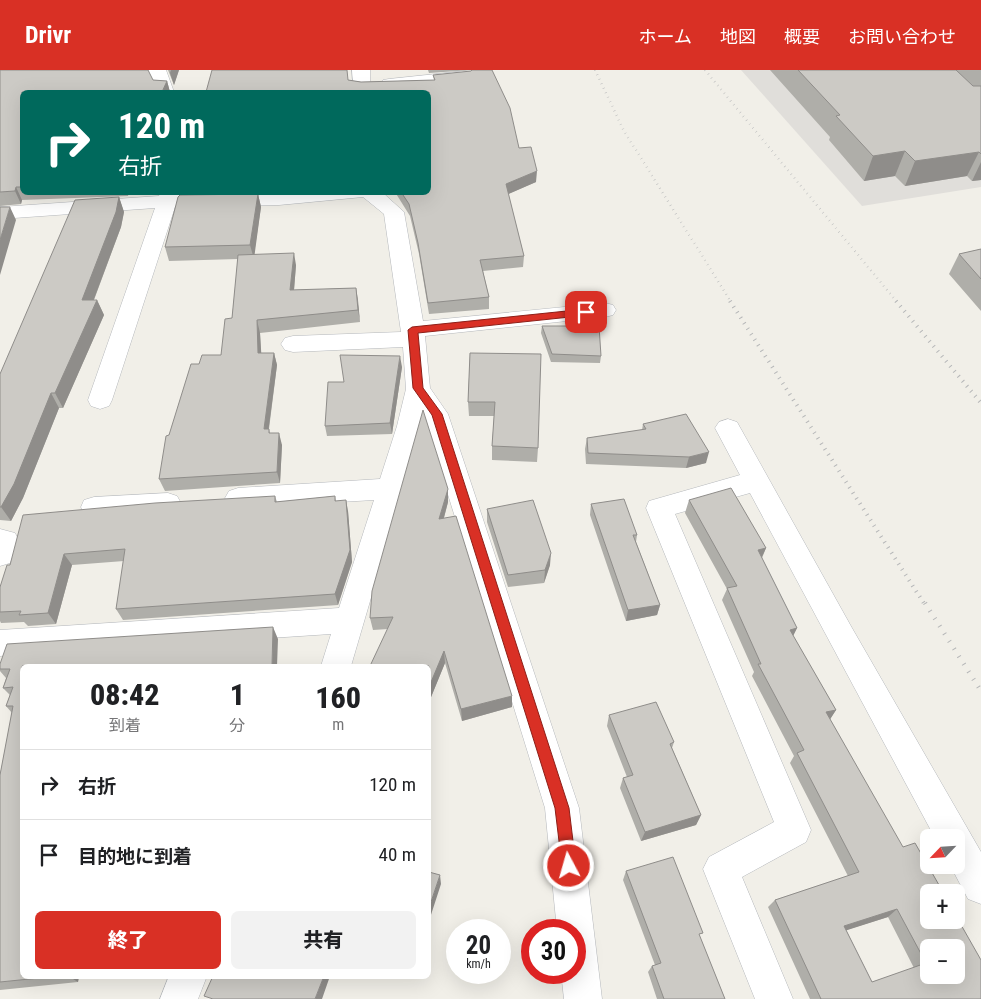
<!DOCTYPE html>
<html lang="ja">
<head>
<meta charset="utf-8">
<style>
	:root { --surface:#fff; --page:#f2f2f2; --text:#202124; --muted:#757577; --line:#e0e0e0; --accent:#d93025 }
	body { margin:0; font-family:"Roboto Condensed","Noto Sans JP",sans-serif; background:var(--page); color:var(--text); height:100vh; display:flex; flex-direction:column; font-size:19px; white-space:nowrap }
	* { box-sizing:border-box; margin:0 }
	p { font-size:16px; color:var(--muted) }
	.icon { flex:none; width:28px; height:28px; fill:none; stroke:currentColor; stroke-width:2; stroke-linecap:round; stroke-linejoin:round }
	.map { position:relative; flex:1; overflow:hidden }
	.panel { position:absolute; left:20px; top:594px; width:411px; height:315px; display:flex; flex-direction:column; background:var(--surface); border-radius:8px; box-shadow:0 5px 20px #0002 }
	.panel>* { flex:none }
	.banner { position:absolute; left:20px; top:20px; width:411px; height:105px; border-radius:8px; box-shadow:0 5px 20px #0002; background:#00695c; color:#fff; overflow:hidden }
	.needle { width:32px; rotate:245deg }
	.fabs { position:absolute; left:920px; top:759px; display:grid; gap:10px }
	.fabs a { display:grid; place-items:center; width:45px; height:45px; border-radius:8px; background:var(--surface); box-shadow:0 5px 20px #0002; font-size:25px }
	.speed { position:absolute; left:446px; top:849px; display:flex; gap:10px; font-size:25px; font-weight:700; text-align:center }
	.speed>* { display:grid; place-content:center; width:65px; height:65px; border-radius:50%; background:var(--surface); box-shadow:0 5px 20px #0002; line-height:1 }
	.speed small { font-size:12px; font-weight:400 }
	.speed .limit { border:8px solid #d22; background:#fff; color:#111 }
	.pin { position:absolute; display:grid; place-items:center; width:42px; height:42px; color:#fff; margin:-21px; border-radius:10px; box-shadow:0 2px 8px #0006 }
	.me { position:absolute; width:55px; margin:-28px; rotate:354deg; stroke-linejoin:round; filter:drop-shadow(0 0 4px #0008) }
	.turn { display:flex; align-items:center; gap:18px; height:105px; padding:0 15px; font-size:22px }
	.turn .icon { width:65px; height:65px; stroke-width:2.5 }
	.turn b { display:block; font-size:35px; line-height:42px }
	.eta { display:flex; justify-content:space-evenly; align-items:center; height:85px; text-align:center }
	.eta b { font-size:30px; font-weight:800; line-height:35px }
	.button { display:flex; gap:10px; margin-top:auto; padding:10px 15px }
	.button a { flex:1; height:58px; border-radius:8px; background:var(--accent); color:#fff; font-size:20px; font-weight:800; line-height:58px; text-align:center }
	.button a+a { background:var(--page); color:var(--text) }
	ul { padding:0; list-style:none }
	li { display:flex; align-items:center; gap:15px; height:70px; padding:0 15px; border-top:1px solid var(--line) }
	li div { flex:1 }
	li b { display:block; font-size:19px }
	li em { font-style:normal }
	header { display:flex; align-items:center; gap:30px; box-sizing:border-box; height:70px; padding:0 25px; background:var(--accent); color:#fff }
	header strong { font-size:24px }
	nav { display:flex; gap:28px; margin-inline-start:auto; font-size:18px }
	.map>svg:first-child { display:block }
	.industrial { fill:#e0deda }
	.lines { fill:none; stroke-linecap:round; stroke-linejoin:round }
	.minor-casing { stroke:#b5b8bc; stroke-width:1 }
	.minor { fill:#fff; fill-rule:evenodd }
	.rail-far2 { stroke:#b6b7b8; stroke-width:2.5; stroke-dasharray:0.5 4.5; stroke-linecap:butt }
	.rail-far1 { stroke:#b6b7b8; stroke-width:4; stroke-dasharray:1 5.5; stroke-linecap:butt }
	.rail { stroke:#b6b7b8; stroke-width:4.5; stroke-dasharray:1 8; stroke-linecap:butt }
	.wall { fill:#afaea9; fill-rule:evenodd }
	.shaded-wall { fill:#8f8d8a }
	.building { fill:#cccac5; stroke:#8f8d8a; fill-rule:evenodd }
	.route { fill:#d93025; stroke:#8d1f18 }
</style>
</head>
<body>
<header>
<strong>Drivr</strong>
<nav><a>ホーム</a><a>地図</a><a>概要</a><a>お問い合わせ</a></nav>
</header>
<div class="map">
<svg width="981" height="929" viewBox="0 0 981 929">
	<rect width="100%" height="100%" fill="#f1efe8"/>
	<!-- industrial -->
	<path class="industrial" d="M741 0H981V117L862 136Z"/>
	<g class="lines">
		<defs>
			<path id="minor" d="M148 0H166L174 22H158Z
				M352 0H370V22H354Z
				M465 1 471 2 474 6 471 10 389 19 383 18 380 14 383 10 389 9Z
				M160 122H180L179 125 382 122 404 142 423 251 605 233 613 235 616 240 613 245 605 247 425 266 430 318 448 344 579 738 602 929H564L561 902H575V860H557L545 738 424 347 351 596H321L331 564 0 586V560L339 538 374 430 238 438 229 435 225 428 229 421 238 418 380 409 397 356 406 319 403 277 293 282 285 280 281 274 285 268 293 266 401 262 384 144 363 127 279 135 175 137 112 330 109 336 100 339 91 336 88 330 155 138 0 149V137L159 126Z
				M728 349 737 352 852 558 981 782V834L968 829 950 795H956V768H935L750 423 675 444 811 760 806 772 742 807 793 929H755L703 799 709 787 774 752 646 438 649 431 740 405 715 358 719 352Z
				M168 423 177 426 181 433 177 440 168 443 94 447 84 444 81 437 84 430 94 427Z
				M0 459 15 463 19 471 10 493 0 496Z
				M169 906H207L198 929H160Z"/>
		</defs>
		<!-- minor casing -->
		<use href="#minor" class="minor-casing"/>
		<!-- minor -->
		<use href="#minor" class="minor"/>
		<!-- rail-far2 -->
		<path class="rail-far2" d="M595 0 624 61 731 232
			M705 0 897 232"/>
		<!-- rail-far1 -->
		<path class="rail-far1" d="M730 231 925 535
			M896 231 981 333"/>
		<!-- rail -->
		<path class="rail" d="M925 533 981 621"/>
	</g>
	<!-- wall -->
	<path class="wall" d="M0 0 167 11 170 22H22V122H129L128 126 22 130 21 134 0 136Z
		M168 0H179L174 15Z
		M428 0H492L519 78 536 112 508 124 524 186 523 197 483 201 489 227V239L429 244 419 184 410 146 395 122H429L349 10 361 12 434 10 433 5 471 1 472 0 429 3Z
		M770 0H981V110L972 111 967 106 905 116 895 106 864 111 829 70 830 67Z
		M258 124 261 137 254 184 296 195 294 220 356 218 360 252 260 263 261 283H274L277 295 269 359 270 363 282 375 280 413 165 421 159 409 169 365 199 294 221 285 232 248 238 189 169 191 165 177Z
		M119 127 124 142 121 157 94 230H97L104 245 63 338H59L23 428 11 451 0 450V304Z
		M981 179V241L949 204 959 184Z
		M542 256 601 286 600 293 551 292 541 263Z
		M470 283 538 378 537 392 492 390V376L494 346H469L468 332Z
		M402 297 392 364 327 366 325 356 344 312Z
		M643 354 706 393 686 398 586 394 585 379 587 368 642 360Z
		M448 419V432L444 448 512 637 462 651 445 593 429 632V596L388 559 373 560 370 548Z
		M275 426 277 432 335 426 336 431 348 441 352 492 338 535 123 550 116 539 124 491 72 495 56 554 28 556 24 552 1 553 0 551V517L10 495Z
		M689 430 766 478 762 488 797 558 793 566 836 640 830 649 981 929H810L768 837 775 830 848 806 790 693 794 686 752 606 754 602 722 530 727 519 685 443ZM888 847 914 898 872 912 846 860Z
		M591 434 637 465 636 472 660 535 657 545 626 551 590 445Z
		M487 439 550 495 544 513 508 517 487 452Z
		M278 569 22 596V906H79L78 912 0 920V705L12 643 6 636 10 625 3 618 6 608 0 601V594Z
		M609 645 674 672 672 678 701 745 696 755 641 771 620 718 623 708 627 707 607 656Z
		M626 801 700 867 725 929H657L648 902 652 896 655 895 623 810Z"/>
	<!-- shaded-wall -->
	<path class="shaded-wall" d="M171 0H179L174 15 170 3Z
		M167 11 170 22H162Z
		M905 81 895 106 864 111 873 86Z
		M979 82 967 106 905 116 915 91Z
		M981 92V110L972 111Z
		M537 101 536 112 506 125V114Z
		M16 117 22 130 21 134 15 121Z
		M258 124 261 137 254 189 250 175Z
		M119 127 124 142 121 157 88 245 82 230Z
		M10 137 16 150 0 205V170Z
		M294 183 296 195 293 232 290 220Z
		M356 218 358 230 360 252 358 240Z
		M97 230 104 245 63 338 55 323Z
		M257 250 260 263 262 295 258 283Z
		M274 283 277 295 267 371 264 359Z
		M400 286 402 297 392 364 390 353Z
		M51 323 59 338 23 428 11 451 1 437Z
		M279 363 282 375 280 413 277 402Z
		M709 382 706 393 686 398 689 387Z
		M448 419V432L440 462 439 449Z
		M346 430 348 441 352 492 338 535 335 524Z
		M766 478 760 491 758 480Z
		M551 483 550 495 544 513 545 500Z
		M64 484 72 495 56 554 48 543Z
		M660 535 657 545 626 551 628 540Z
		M273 557 278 569 277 596H272Z
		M797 558 791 570 790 560Z
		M444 581 445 593 429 632V617Z
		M512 626V637L462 651 461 639Z
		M836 640 829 651 826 642Z
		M701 745 696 755 641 771 645 762Z
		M440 805 441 814 429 851V838Z
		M897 839 888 847 835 864 844 856Z
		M68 906H79L78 912Z
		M324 906H330L322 929H315Z"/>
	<!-- building -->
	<path class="building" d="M0 0H148L153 10 167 11 162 22H22V117H16L15 121 0 122Z
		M212 0H347L348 10 361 12 435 10 433 5 471 1 472 0H492L510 38 519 78 531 77 537 101 506 114 524 186 480 190 489 227 428 233 418 173 409 134 401 122H429V22H206Z
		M798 0H956L973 16H981V84L979 82 915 91 905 81 873 86 836 46 840 45Z
		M258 124 250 175 165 177 178 127 180 125Z
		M119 127 116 142 82 230H97L55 323H51L14 414 1 437H0V304L75 130Z
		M0 137H10L0 170Z
		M981 179V209L959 184Z
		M294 183 290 220 356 218 358 240 257 250 258 283H274L264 359H269V363H279L277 402 159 409 166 366 169 365 191 294H199L202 285H221L225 249 232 248 238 185Z
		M542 256H599L601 286 552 284Z
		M470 283 541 284 538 378 492 376 495 332H468Z
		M340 285 400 286 390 353 325 356 328 312H344Z
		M423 340 448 419 439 449 456 446 512 626 461 639 444 581 429 617V596H370L393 547 370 548 372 521Z
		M686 344 709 382 689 387 588 383 587 368 646 359 643 354Z
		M731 418 766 478 758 480 797 558 790 560 836 640 826 642 903 777 915 773 943 822H929V850H956V846L981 890V929H820H821L775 830 859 802 797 683 804 680 758 594H761L727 518 737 516 689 430ZM897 839 926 893 872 912 844 856ZM929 878H956V905H929Z
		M275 426V432L335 426V431L346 430 350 480 335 524 116 539 125 479 64 484 48 543 19 545 21 541 0 542V517L7 495H10L23 445 155 433Z
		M624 429 637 465H633L660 535 628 540 591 434Z
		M533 430 551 483 545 500 508 505 487 439Z
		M273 557 272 596H22V906H59L0 912V705L13 636H6L13 617 3 618 10 599H0V594L7 574Z
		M656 632 674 672 670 674 701 745 645 762 623 708 633 705 609 645Z
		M673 787 703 863 699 864 725 929H664L652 896 661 893 626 801Z
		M429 802 440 805 429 838Z
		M213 906H324L315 929H213L204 926Z"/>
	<!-- route -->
	<path class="route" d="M586 239 590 242 589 245 418 263 423 318 442 344 569 738 576 796 574 801 569 803 564 801 562 796 555 738 432 345 413 318 408 260 412 257Z"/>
</svg>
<div class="fabs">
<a><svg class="needle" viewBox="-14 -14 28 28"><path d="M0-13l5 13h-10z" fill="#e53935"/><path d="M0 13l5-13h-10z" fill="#757577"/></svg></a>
<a>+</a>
<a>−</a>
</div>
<div class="speed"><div>20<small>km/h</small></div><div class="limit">30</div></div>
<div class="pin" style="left:586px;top:242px;background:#d93025"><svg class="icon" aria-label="arrive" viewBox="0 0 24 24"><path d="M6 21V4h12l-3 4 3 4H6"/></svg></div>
<svg class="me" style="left:569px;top:796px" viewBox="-20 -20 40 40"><circle r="17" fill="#d93025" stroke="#fff" stroke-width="3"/><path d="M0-11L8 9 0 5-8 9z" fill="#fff"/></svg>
<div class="banner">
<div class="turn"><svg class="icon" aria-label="right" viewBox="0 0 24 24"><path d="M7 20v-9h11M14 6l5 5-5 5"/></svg><div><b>120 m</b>右折</div></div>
</div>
<section class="panel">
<div class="eta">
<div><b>08:42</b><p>到着</p></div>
<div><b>1</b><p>分</p></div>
<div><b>160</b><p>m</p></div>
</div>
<ul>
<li><svg class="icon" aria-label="right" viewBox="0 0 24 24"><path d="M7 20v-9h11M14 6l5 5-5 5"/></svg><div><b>右折</b></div><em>120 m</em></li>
<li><svg class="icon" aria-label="arrive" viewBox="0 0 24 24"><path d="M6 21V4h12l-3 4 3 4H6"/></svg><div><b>目的地に到着</b></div><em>40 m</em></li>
</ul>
<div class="button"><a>終了</a><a>共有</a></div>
</section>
</div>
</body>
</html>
